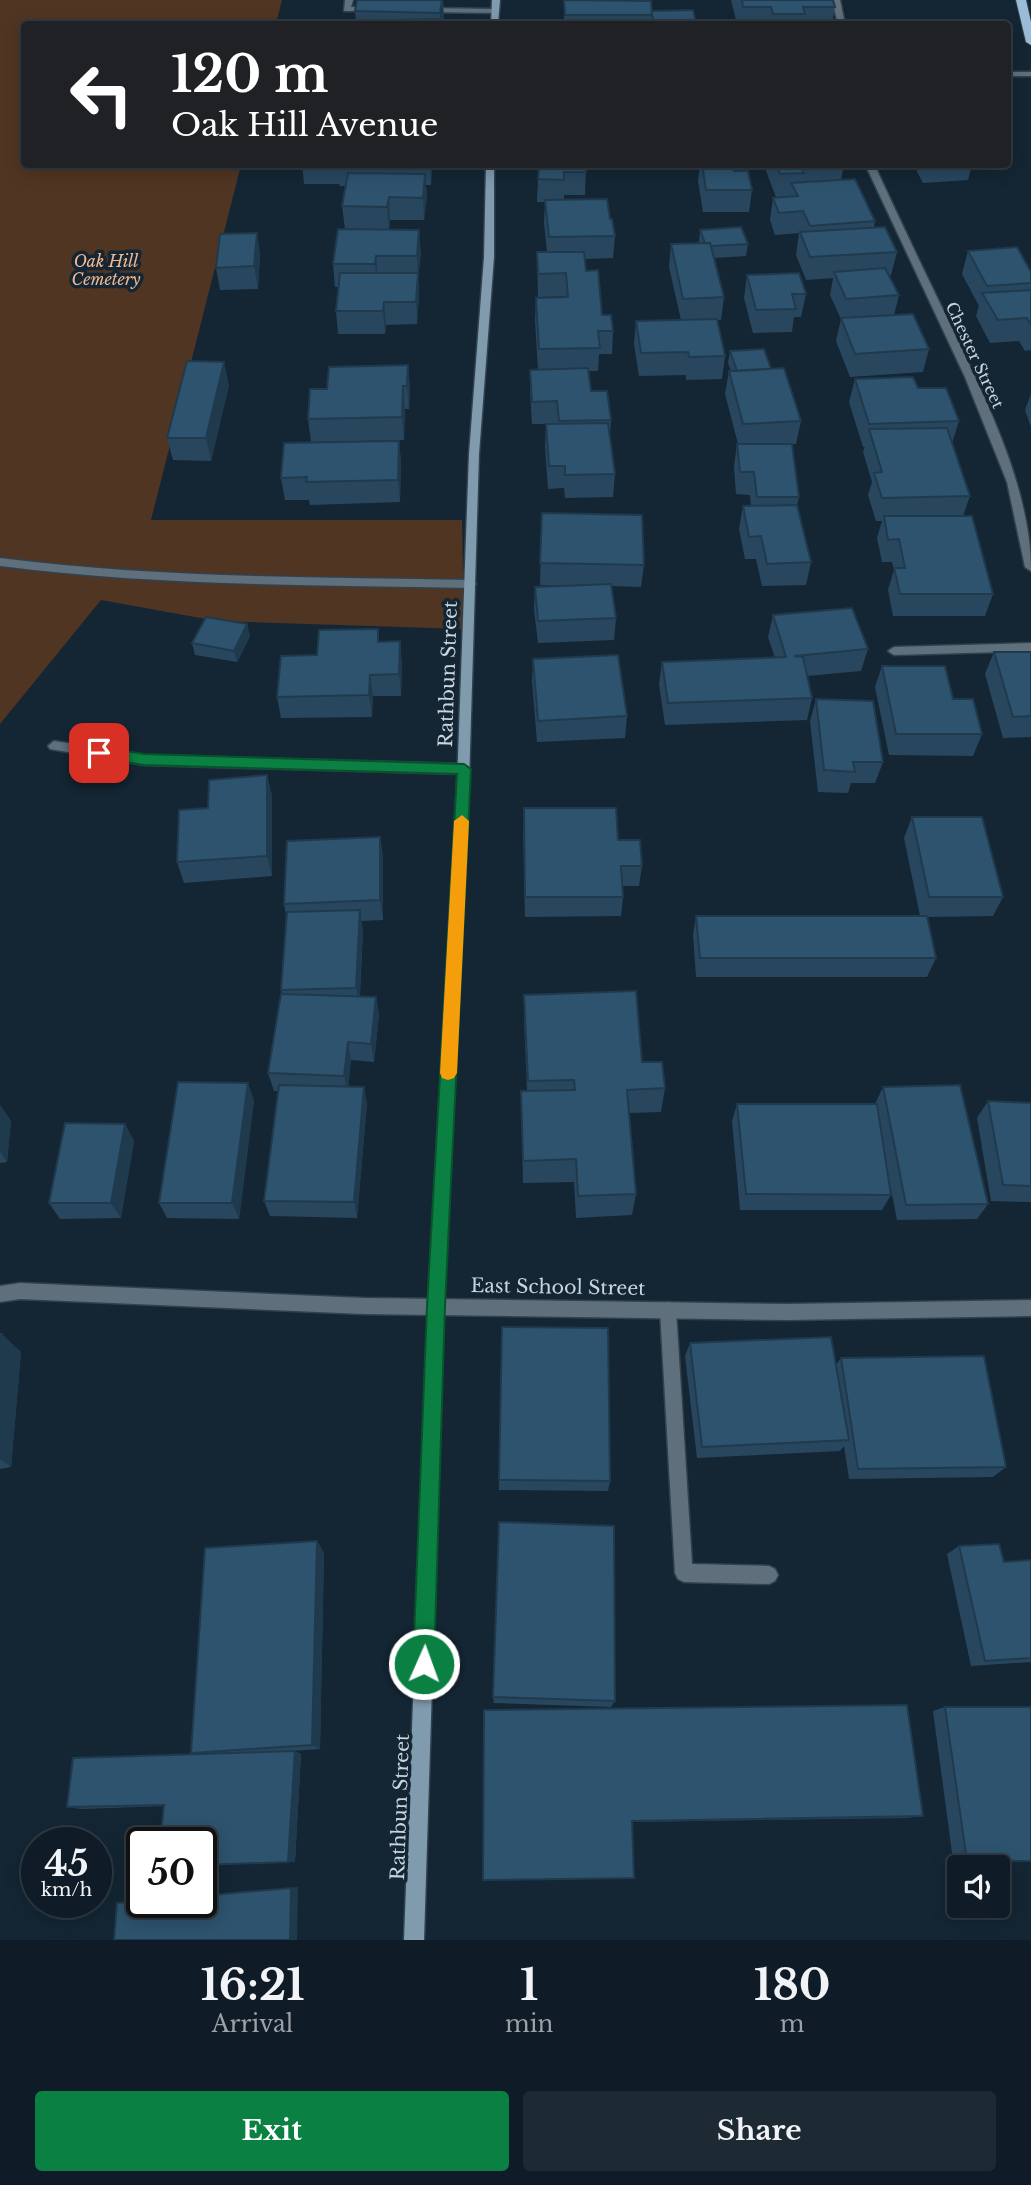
<!DOCTYPE html>
<html lang="en">
<head>
<meta charset="utf-8">
<style>
	:root { --surface:#0f1c27; --page:#1d2933; --text:#f1f3f6; --muted:#9ba1a7; --line:#2f3a44; --accent:#0b8043 }
	body { margin:0; font-family:"Libre Baskerville",serif; background:var(--page); color:var(--text); height:100vh; display:flex; flex-direction:column; font-size:26px; white-space:nowrap }
	* { box-sizing:border-box; margin:0 }
	p { font-size:23px; color:var(--muted) }
	.icon { flex:none; width:38px; height:38px; fill:none; stroke:currentColor; stroke-width:2; stroke-linecap:round; stroke-linejoin:round }
	.map { position:relative; height:1940px; overflow:hidden }
	.drawer { display:flex; flex-direction:column; background:var(--surface); flex:1 }
	.drawer>* { flex:none }
	.guide { position:absolute; left:21px; top:21px; width:990px; height:147px; border-radius:7px; box-shadow:0 4px 18px #0003,0 0 0 2px var(--line); background:#202124; color:#fff; overflow:hidden }
	.fabs { position:absolute; left:947px; top:1855px; display:grid; gap:14px }
	.fabs a { display:grid; place-items:center; width:63px; height:63px; border-radius:7px; background:var(--surface); box-shadow:0 4px 18px #0003,0 0 0 2px var(--line); font-size:35px }
	.speed { position:absolute; left:21px; top:1827px; display:flex; gap:14px; font-size:35px; font-weight:700; text-align:center }
	.speed>* { display:grid; place-content:center; width:91px; height:91px; border-radius:50%; background:var(--surface); box-shadow:0 4px 18px #0003,0 0 0 2px var(--line); line-height:1 }
	.speed small { font-size:18px; font-weight:400 }
	.speed .limit { border:4px solid #111; border-radius:10px; background:#fff; color:#111 }
	.pin { position:absolute; display:grid; place-items:center; width:60px; height:60px; color:#fff; margin:-30px; border-radius:14px; box-shadow:0 4px 10px #0006 }
	.me { position:absolute; width:77px; margin:-38px; rotate:2deg; stroke-linejoin:round; filter:drop-shadow(0 0 5px #0008) }
	.turn { display:flex; align-items:center; gap:24px; height:147px; padding:0 35px; font-size:32px }
	.turn .icon { width:91px; height:91px; stroke-width:2.5 }
	.turn b { display:block; font-size:49px; line-height:60px }
	.eta { display:flex; justify-content:space-evenly; align-items:center; height:119px; text-align:center }
	.eta b { font-size:42px; font-weight:700; line-height:49px }
	.action { display:flex; gap:14px; margin-top:auto; padding:14px 35px }
	.action a { flex:1; height:80px; border-radius:7px; background:var(--accent); color:#fff; font-size:28px; font-weight:700; line-height:80px; text-align:center }
	.action a+a { background:var(--page); color:var(--text) }
	.map>svg:first-child { display:block }
	.green { fill:#503522 }
	.lines { fill:none; stroke-linecap:round; stroke-linejoin:round }
	.service-casing { stroke:#31424f; stroke-width:3 }
	.minor-casing { stroke:#31424f; stroke-width:3 }
	.secondary-casing { stroke:#31424f; stroke-width:3 }
	.primary-casing { stroke:#31424f; stroke-width:2 }
	.service { fill:#5f6f7c; fill-rule:evenodd }
	.minor { fill:#5f6f7c; fill-rule:evenodd }
	.secondary { fill:#809aae; fill-rule:evenodd }
	.primary { fill:#9abcd6; fill-rule:evenodd }
	.wall { fill:#28475f }
	.shaded-wall { fill:#203a4d }
	.building { fill:#2e536e; stroke:#203a4d; stroke-width:2 }
	.route { fill:#0b8043; stroke:#07532c; stroke-width:2 }
	.slow { fill:#f59e0b }
	.labels { text-anchor:middle; dominant-baseline:central; stroke-width:7; stroke-linejoin:round; paint-order:stroke }
	.far-park-label { font-size:16px; font-style:italic; fill:#f6b88e; stroke:#142634 }
	.far-street-label { font-size:16px; fill:#c9d4dd; stroke:#142634 }
	.street-label { font-size:19px; fill:#c9d4dd; stroke:#142634 }
</style>
</head>
<body>
<div class="map">
<svg width="1031" height="1940" viewBox="0 0 1031 1940">
	<rect width="100%" height="100%" fill="#142634"/>
	<!-- green -->
	<path class="green" d="M0 0H282L276 24H24V164L241 165 151 520H462L464 629 217 621 101 600 0 724Z"/>
	<g class="lines">
		<defs>
			<path id="service" d="M345 0H353L351 7H372L376 9 372 11H344Z
				M832 0H840L845 24H838Z
				M427 8 495 9 499 11 495 13 424 12 423 10Z
				M0 558C156 578 313 577 470 580L476 584 470 588C313 585 156 586 0 566Z
				M668 1302 674 1304 676 1310 692 1564 769 1566 775 1569 778 1575 775 1581 769 1584 684 1582 678 1579 675 1573 660 1310 662 1304Z"/>
			<path id="minor" d="M1008 72H1031V76H1008Z
				M865 164H874C899 218 924 271 950 324 985 398 1031 488 1031 571L1025 567 1007 482 965 377Z
				M1031 643V651L894 655 888 651 894 647Z
				M54 741 144 755 464 764 470 769 464 774 144 765 50 749 48 746Z
				M20 1283 364 1298 788 1304 1031 1300V1316L788 1320 364 1314 20 1299 0 1302V1286Z"/>
			<path id="secondary" d="M492 0H500L498 24H491Z
				M486 164H494V257L479 454 469 784 444 1306 424 1940H404L428 1306 457 784 469 454 484 257Z"/>
			<path id="primary" d="M1016 0H1026L1031 22V45L1026 42Z"/>
		</defs>
		<!-- service casing -->
		<use href="#service" class="service-casing"/>
		<!-- minor casing -->
		<use href="#minor" class="minor-casing"/>
		<!-- secondary casing -->
		<use href="#secondary" class="secondary-casing"/>
		<!-- primary casing -->
		<use href="#primary" class="primary-casing"/>
		<!-- service -->
		<use href="#service" class="service"/>
		<!-- minor -->
		<use href="#minor" class="minor"/>
		<!-- secondary -->
		<use href="#secondary" class="secondary"/>
		<!-- primary -->
		<use href="#primary" class="primary"/>
	</g>
	<!-- wall -->
	<path class="wall" d="M443 0 444 17 443 24H353L356 21 355 11Z
		M564 0H638L652 11 696 23V24H564Z
		M731 0H833L835 7 832 24H737Z
		M302 164H432L431 185H426L427 197 424 220H390L389 229H345L342 206 346 186H340L339 184H304Z
		M586 164 585 195H564V200L610 219 615 236 613 258 585 259 586 271 602 315 613 331 612 354H599L598 371H588L591 391 611 420 610 436 615 474 613 497 565 498 564 488 548 489 545 447 546 424H557H532L530 392V370L538 369 535 320 536 298 565 297V296L538 297 537 252H547L544 223 545 202H537L538 179Z
		M700 164H732L734 171 752 190 749 212H703L698 181Z
		M767 164H844L841 180 875 221 874 227 897 252 891 275H889L899 295 894 315 929 349 923 372 850 377 836 341 841 319 830 295 833 278 806 280 796 255 799 233 775 235 770 220 773 198 789 196 776 197 766 171Z
		M913 164H972L968 180 923 183Z
		M338 229 421 253 418 279 419 295 417 324 386 325 385 334H338L336 311 338 287H335L333 264Z
		M700 230 748 244 746 256 714 258 724 297 721 320H717L725 356 722 379 686 380V375L639 376 634 344 636 321 681 320 669 267 671 244 699 243Z
		M257 233 260 255 258 289 220 290 216 268Z
		M968 251 1031 272V350L1025 351 1019 341 990 343 976 316 979 306 962 274Z
		M747 275 806 294 801 317H794L792 332 753 333 744 298Z
		M730 351 771 369 801 421 796 444H791L799 497 797 505 811 562 806 585 762 586 756 559H745L739 529 743 506H751L750 495 736 494 734 466 737 444H738L725 394 729 371H731L728 363Z
		M408 365 410 388 409 409H405L404 440 311 442 308 419 327 389Z
		M855 379 918 388 959 421 952 443 970 496 963 516 993 594 985 616H893L888 590 894 570 892 562H882L877 538 882 521H876L868 495 872 482 863 452 865 447H863L849 402Z
		M229 385 211 461 173 460 167 438Z
		M1031 394V427L1025 410Z
		M399 441 401 463 400 502 310 505 309 500H285L281 478Z
		M542 513 644 565 641 587 612 586 616 618 614 640 538 643 534 610 535 587 571 586 540 585Z
		M773 615 868 649 861 671 807 676 812 698 807 720 665 725 659 684 662 662 775 658 768 637Z
		M247 624 250 636 237 662 195 655 192 643Z
		M378 629 379 642 402 663 401 696H373L372 717 281 718 277 697 317 655Z
		M994 652H1031V737L1003 738 985 674Z
		M533 659 627 716 625 738 537 742 532 681Z
		M882 666 953 699 982 734 973 756 889 755 875 687Z
		M816 699 883 762 875 783H851L848 793 818 792 810 721Z
		M267 775 272 796V876L184 883 177 862 208 808Z
		M912 817 1003 897 993 916 928 917 936 958 927 977H696L693 935 696 916H920L904 838Z
		M523 829 618 840 642 866 639 886H623V897L621 916 525 917Z
		M380 837 383 857V920L361 921 363 930 360 996 376 997 379 1015 374 1062 351 1060 348 1086 364 1087 367 1104 357 1218 270 1216 264 1201 278 1091H274L268 1073 282 994 281 990 286 915 284 904Z
		M524 995 642 1062 665 1088 661 1112 629 1113 636 1194 632 1215 576 1218 574 1182 523 1183 521 1091 527 1090 524 1021Z
		M883 1087 988 1204 977 1219 897 1220 889 1179 891 1195 882 1210H740L732 1121 737 1104H875Z
		M254 1100 239 1219 167 1218 159 1203Z
		M988 1101 1031 1103V1202L991 1201 977 1118Z
		M0 1105 11 1121 7 1162 0 1163Z
		M125 1124 134 1141 121 1218 60 1219 49 1203Z
		M0 1334 21 1352 11 1467 0 1469Z
		M690 1343 836 1365 841 1358 1006 1467 993 1477 849 1479 844 1446 840 1451 697 1458 685 1356Z
		M499 1480 610 1481 608 1491 499 1490Z
		M317 1541 324 1553 320 1749 291 1751 301 1754 295 1862 164 1806 81 1809 67 1807 193 1754Z
		M959 1546 1004 1562 1031 1560V1662L971 1666 947 1554Z
		M493 1697 615 1701 611 1707 494 1703Z
		M945 1707 1031 1861 953 1860 933 1711Z
		M484 1710 923 1816 906 1818 632 1822Z"/>
	<!-- shaded-wall -->
	<path class="shaded-wall" d="M442 0 444 17 443 24H441L440 13Z
		M430 164H432L431 185Z
		M425 174 427 197 424 220 423 198Z
		M389 197 390 220 389 229 387 207Z
		M419 230 421 253 418 279 417 256Z
		M257 233 260 255 258 289 254 266Z
		M376 256 378 279 377 287 375 264Z
		M418 273 419 295 417 324 416 302Z
		M384 302 386 325 385 334 383 311Z
		M224 362 229 385 211 461 206 438Z
		M408 365 410 388 409 409 407 386Z
		M403 386 405 409 404 440 402 417Z
		M399 441 401 463 400 502 398 480Z
		M247 624 250 636 237 662 234 651Z
		M400 641 402 663 401 696 399 674Z
		M370 675 373 696 372 717 369 695Z
		M267 775 272 796V876L267 856Z
		M380 837 383 857V920L380 900Z
		M360 910 363 930 359 1007 356 988Z
		M376 997 379 1015 374 1062 371 1044Z
		M348 1042 351 1060 348 1094 344 1076Z
		M248 1083 254 1100 239 1219 232 1203Z
		M364 1087 367 1104 357 1218 354 1202Z
		M0 1105 11 1121 7 1162 0 1152Z
		M125 1124 134 1141 121 1218 111 1203Z
		M2 1334 21 1352 11 1467 0 1459V1362Z
		M317 1541 324 1553 320 1749 312 1745Z
		M295 1751 301 1754 295 1862H288Z
		M298 1887 297 1940H290L291 1888Z"/>
	<!-- building -->
	<path class="building" d="M357 0H442L440 13 355 11Z
		M564 0 651 1 652 15H565Z
		M742 0H833L835 7H803L805 14H773L771 7H743Z
		M693 10 696 23 654 24 652 15V11Z
		M439 19V24H353V21Z
		M539 164H586V172H564V180L538 179Z
		M702 164H732L734 171H748L752 190H706Z
		M776 164H844V165L801 168 804 173 780 174Z
		M348 173 425 174 423 198 389 197 387 207 342 206Z
		M855 179 875 221 810 226 803 211 779 213 773 198 798 196 791 183Z
		M607 199 610 219H612L615 236 549 237 545 200Z
		M741 227 748 244 711 246 710 243H705L700 230Z
		M885 227 897 252 810 257 800 232Z
		M338 229 419 230 417 256H376L375 264H333Z
		M257 233 254 266 216 268 220 234Z
		M710 243 724 297 683 299 671 244Z
		M1017 247 1031 272V283L987 286 968 251Z
		M537 252H584L586 271 598 270 602 315H611L613 331H598L600 348 539 349 536 298 568 297 566 273 538 274Z
		M885 268 899 295 846 299 834 272Z
		M340 273H418L416 302H384L383 311H336Z
		M799 273 806 294H792L796 309 756 310 747 275Z
		M1031 290V325L1027 318 998 320 982 293Z
		M913 314 929 349 855 354 841 318Z
		M717 319 725 356 689 357 688 352 641 353 636 321Z
		M764 349 771 369 737 371 730 351Z
		M187 361 224 362 206 438H167Z
		M408 365 407 386H403L402 417 308 419 310 389H327L329 367Z
		M588 368 591 391H607L611 420 559 421 557 401 532 402 530 370Z
		M784 368 801 421 743 424 729 371Z
		M913 377 918 388H946L959 421 869 424 855 379Z
		M608 423 615 474 565 475V466H549L546 424Z
		M947 428 970 496 882 498 874 473 882 472 869 429Z
		M399 441 398 480 306 482 307 477 281 478 284 443Z
		M737 444H792L799 497H757L754 472H740Z
		M797 505 811 562 767 564 761 536 749 537 743 506Z
		M542 513 642 515 644 565 540 563Z
		M884 516H972L993 594H900L894 568H905L899 539 888 540Z
		M611 584 616 618 538 621 535 587Z
		M852 608 868 649 794 656 803 657 812 698 668 703 662 662 786 657 773 615Z
		M206 617 247 624 234 651 192 643Z
		M378 629V642L400 641 399 674 370 675 369 695 277 697 281 656 317 655 319 630Z
		M994 652H1031V716L1013 717Z
		M618 655 627 716 538 721 533 659Z
		M882 666H945L953 699H973L982 734H896Z
		M816 699 873 701 883 762H853L855 772 824 770Z
		M267 775V856L177 862 179 810 208 808 209 780Z
		M524 808H616L618 840H640L642 866H621L623 897H525Z
		M912 817H982L1003 897H929Z
		M380 837V900L284 904 287 841Z
		M360 910 356 988 281 990 287 912Z
		M696 916H927L936 958H700Z
		M636 991 642 1062H662L665 1088 627 1090 636 1194 578 1196 576 1159 523 1161 521 1091 575 1090 574 1080 528 1081 524 995Z
		M281 994 376 997 371 1044 348 1042 344 1076 268 1073Z
		M178 1082 248 1083 232 1203H159Z
		M279 1085 364 1087 354 1202 264 1201Z
		M960 1085 988 1204 906 1205 883 1087Z
		M988 1101 1031 1103V1186L1003 1185Z
		M737 1104H877L891 1195 746 1194Z
		M65 1123 125 1124 111 1203H49Z
		M502 1327 608 1328 610 1481 499 1480Z
		M0 1334H2L0 1362Z
		M831 1337 849 1440 702 1447 690 1343Z
		M984 1356 1006 1467 858 1469 841 1358Z
		M499 1522 614 1526 615 1701 493 1697Z
		M317 1541 312 1745 191 1753 205 1548Z
		M999 1544 1004 1562 1031 1560V1658L985 1661 959 1546Z
		M907 1705 923 1816 632 1821 634 1878 483 1880 484 1710Z
		M945 1707H1031V1861H967Z
		M295 1751 288 1862 201 1865V1843H160L164 1805 67 1807 73 1758Z
		M291 1888 290 1940H114L117 1903 142 1901V1902H201V1896Z"/>
	<!-- route -->
	<path class="route" d="M99 747 144 754 464 764 471 769 445 1306 434 1664 431 1672 424 1675 416 1672 413 1664 427 1306 457 774 144 765 94 757 92 753Z"/>
	<!-- slow -->
	<path class="slow" d="M462 815 469 821 457 1073 454 1078 448 1080 442 1078 440 1073 454 821Z"/>
	<g class="labels">
		<!-- far-park labels -->
		<g class="far-park-label">
			<text x="106" y="261">Oak Hill<tspan x="106" dy="18">Cemetery</tspan></text>
		</g>
		<!-- far-street labels -->
		<g class="far-street-label">
			<text transform="translate(975 355) rotate(65)">Chester Street</text>
		</g>
		<!-- street labels -->
		<g class="street-label">
			<text transform="translate(448 674) rotate(-88)">Rathbun Street</text>
			<text transform="translate(558 1287) rotate(1)">East School Street</text>
			<text transform="translate(400 1807) rotate(-88)">Rathbun Street</text>
		</g>
	</g>
</svg>
<div class="fabs">
<a><svg class="icon" aria-label="sound" viewBox="0 0 24 24"><path d="M4 9h4l5-4v14l-5-4H4zM17 9q2 3 0 6"/></svg></a>
</div>
<div class="speed"><div>45<small>km/h</small></div><div class="limit">50</div></div>
<div class="pin" style="left:99px;top:753px;background:#d93025"><svg class="icon" aria-label="arrive" viewBox="0 0 24 24"><path d="M6 21V4h12l-3 4 3 4H6"/></svg></div>
<svg class="me" style="left:424px;top:1664px" viewBox="-20 -20 40 40"><circle r="17" fill="#0b8043" stroke="#fff" stroke-width="3"/><path d="M0-11L8 9 0 5-8 9z" fill="#fff"/></svg>
<div class="guide">
<div class="turn"><svg class="icon" aria-label="left" viewBox="0 0 24 24"><path d="M17 20v-9H6M10 6l-5 5 5 5"/></svg><div><b>120 m</b>Oak Hill Avenue</div></div>
</div>
</div>
<section class="drawer">
<div class="eta">
<div><b>16:21</b><p>Arrival</p></div>
<div><b>1</b><p>min</p></div>
<div><b>180</b><p>m</p></div>
</div>
<div class="action"><a>Exit</a><a>Share</a></div>
</section>
</body>
</html>
